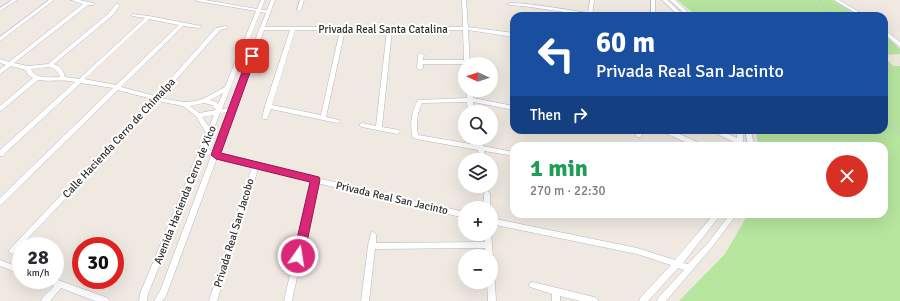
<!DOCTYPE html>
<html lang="en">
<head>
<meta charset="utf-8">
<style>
	:root { --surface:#fff; --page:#f7f7f7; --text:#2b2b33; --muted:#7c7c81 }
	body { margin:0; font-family:Signika,sans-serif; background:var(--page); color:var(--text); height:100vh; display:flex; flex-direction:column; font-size:15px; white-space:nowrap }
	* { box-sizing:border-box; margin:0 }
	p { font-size:13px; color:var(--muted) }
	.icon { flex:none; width:22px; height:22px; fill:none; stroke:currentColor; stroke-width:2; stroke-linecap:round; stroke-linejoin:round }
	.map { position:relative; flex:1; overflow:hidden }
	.panel { position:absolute; left:510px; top:142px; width:378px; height:76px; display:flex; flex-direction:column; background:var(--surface); border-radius:12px; box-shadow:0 4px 16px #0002 }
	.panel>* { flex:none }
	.guide { position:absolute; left:510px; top:12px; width:378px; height:122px; border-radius:12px; box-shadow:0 4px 16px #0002; background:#1a4fa0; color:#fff; overflow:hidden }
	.needle { width:26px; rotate:273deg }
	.fabs { position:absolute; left:458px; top:57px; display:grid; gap:8px }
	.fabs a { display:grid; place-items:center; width:40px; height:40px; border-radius:50%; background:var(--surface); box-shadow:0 4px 16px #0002; font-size:20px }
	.speed { position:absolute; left:12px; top:237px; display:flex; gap:8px; font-size:20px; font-weight:700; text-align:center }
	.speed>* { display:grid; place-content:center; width:52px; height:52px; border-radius:50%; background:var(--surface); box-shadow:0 4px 16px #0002; line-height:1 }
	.speed small { font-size:10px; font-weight:400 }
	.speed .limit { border:6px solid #d22; background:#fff; color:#111 }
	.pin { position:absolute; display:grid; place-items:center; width:34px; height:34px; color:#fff; margin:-17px; border-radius:8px; box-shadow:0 2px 6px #0006 }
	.me { position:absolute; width:44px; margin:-22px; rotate:13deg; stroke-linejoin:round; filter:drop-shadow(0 0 3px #0008) }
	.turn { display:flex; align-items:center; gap:14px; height:84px; padding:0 20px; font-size:18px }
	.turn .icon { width:52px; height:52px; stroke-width:2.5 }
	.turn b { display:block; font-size:28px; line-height:34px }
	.then { display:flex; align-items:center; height:38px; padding:0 20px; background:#0003; gap:8px; font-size:15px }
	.round { display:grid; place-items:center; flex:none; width:42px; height:42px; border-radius:21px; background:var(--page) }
	.overview { display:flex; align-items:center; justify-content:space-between; height:68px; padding:0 20px }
	h1 { font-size:24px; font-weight:800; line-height:30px; color:#1e9e55 }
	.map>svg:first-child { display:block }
	.green { fill:#b6e59e }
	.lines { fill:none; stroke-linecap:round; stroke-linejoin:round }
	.street-casing { stroke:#b4b7c1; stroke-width:1 }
	.path { stroke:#c9c9c9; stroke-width:1.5; stroke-dasharray:2.5 1.5; stroke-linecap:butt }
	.street { fill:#fff; fill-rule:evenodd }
	.route { fill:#db2777; stroke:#8e194d }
	.labels { text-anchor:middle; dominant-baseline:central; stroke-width:4; stroke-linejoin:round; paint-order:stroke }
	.street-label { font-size:11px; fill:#2e2e2e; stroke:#fff }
</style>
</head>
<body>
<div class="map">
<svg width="900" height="301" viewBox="0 0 900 301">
	<rect width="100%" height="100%" fill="#efe9e1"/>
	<!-- green -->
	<path class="green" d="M677 0H832L859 16H697Z
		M884 34 900 49V54L884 55Z
		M884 56 893 66H900V301H679L725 254 748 214H884V146H758L756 130H884Z"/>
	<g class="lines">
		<defs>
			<path id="street" d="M12 0H17L0 11V8Z
				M49 0H54L0 41V37Z
				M71 0H79L94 3V4L92 5H88L14 63 28 66 48 64 109 13 116 4H118L120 5 113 15 54 64C61 67 63 70 65 77L79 79 145 18 132 16V14L149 16 201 26V27L199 28 183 26 121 87 155 96 216 28 227 26V28L220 30 160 98 184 102 196 101 205 98 225 87 256 11 197 1 195 0H205L257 9 261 0H265L261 10H267L271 0H275L265 27H463L462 0H466L468 27 514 33V37L468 30 470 64H465V65L464 64H423V68L420 70 417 68 418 55 421 53 424 55 423 60H464L463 30H392L382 127 399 130 400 132 397 134 362 127 359 125 362 123 376 126 387 30H345L326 117 339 120 340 121 339 122 337 123 271 109 267 119H263L262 118 265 106 290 30H264L218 153 256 164 465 212V218L317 183 292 301H284L311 182 258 169 217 301H209L252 167 217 158 166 296 162 301H154L160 291 211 156 204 153 148 294 147 301H139L140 294 206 133 196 116 183 106 158 101 14 253 12 254 10 253 9 251 10 249 152 99 118 90 2 204 0 205V198L113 88 81 83 2 156H0V150L75 82C63 79 50 82 38 80L2 110 0 111V106L33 78 28 75 26 70 11 66 0 74V69L6 65 0 63V59L9 62 83 4ZM260 12 266 13 260 28 258 29 259 30 230 108 222 109 230 89 232 87 231 86ZM149 19 179 25 116 85 84 79ZM295 30H340L321 115 272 105ZM49 67C55 68 58 71 60 77 50 77 36 80 31 69ZM223 93 218 104 216 102 210 100ZM204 103 212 105 216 110 199 113 190 106ZM228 112 213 151 206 149 220 113ZM214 115 209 127 202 117Z
				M300 0H304L301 10 299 11 297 10Z
				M590 0H594L592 16 523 6 509 5 507 4C514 0 575 11 588 13Z
				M651 0H655V16H651Z
				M662 0H667L684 16H679Z
				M670 0H675L692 16H687Z
				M834 0H839L866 16H861Z
				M884 29 900 42V47L884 34Z
				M466 90H472L473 98 514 106V110L473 102 474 112H468L467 102 422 103C417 113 416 124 418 135L477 145 475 138H481L483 146 514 152V156L484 151 486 160H480L478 150 422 140 413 138C409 125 412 110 418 100L467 98Z
				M637 130H643L641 137H637L636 135Z
				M662 130H670L702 144 703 146H694L663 132Z
				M712 130H720L737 138 736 130H742L744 146H738V144L713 132Z
				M745 130H751L754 146H748Z
				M487 191 489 192 490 194V208H484V194L485 192Z
				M714 214H721L683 263 688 264 708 243 730 214H737L712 247 666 301H657L658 298 684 270 678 268 648 301H639L640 298 671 265 637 254 491 224V218L637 248 675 260Z
				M373 232 375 233 376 235V243L485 242V234H491V233L493 256 491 258V256H485V248L375 249 369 301H361L368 246 371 233Z
				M0 260 21 268V274L0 266Z
				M55 279 108 298 109 301H95L61 288 50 301H41L42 298 54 286 45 282 44 280H55Z
				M491 279 494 280 495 282 496 301H488L487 282H491Z
				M533 282 594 297 597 298 598 301H580L560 296V301H552V294L530 287 529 285 530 283Z"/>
		</defs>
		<!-- street casing -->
		<use href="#street" class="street-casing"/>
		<!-- path -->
		<path class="path" d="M819 0 831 16
			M884 117 900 134"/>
		<!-- street -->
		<use href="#street" class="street"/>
	</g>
	<!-- route -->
	<path class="route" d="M252 53 256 56 221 153 319 177 320 180 304 256 302 259 298 260 294 259 293 256 310 182 216 159 211 155 248 56Z"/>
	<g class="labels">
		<!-- street labels -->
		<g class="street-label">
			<text x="383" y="29">Privada Real Santa Catalina</text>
			<text transform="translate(119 138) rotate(-47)">Calle Hacienda Cerro de Chimalpa</text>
			<text transform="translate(185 195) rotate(-68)">Avenida Hacienda Cerro de Xico</text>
			<text transform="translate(392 198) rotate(13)">Privada Real San Jacinto</text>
			<text transform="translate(234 233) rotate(-73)">Privada Real San Jacobo</text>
		</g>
	</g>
</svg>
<div class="fabs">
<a><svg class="needle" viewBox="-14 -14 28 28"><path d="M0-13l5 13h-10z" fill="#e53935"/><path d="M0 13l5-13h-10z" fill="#7c7c81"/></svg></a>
<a><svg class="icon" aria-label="search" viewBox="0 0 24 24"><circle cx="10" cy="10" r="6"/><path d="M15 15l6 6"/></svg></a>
<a><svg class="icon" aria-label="layers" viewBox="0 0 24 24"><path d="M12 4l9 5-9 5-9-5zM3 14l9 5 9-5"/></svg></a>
<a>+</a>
<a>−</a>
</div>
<div class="speed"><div>28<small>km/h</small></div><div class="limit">30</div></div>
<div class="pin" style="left:252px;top:56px;background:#d93025"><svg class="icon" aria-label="arrive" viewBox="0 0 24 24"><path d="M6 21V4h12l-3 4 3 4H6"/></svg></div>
<svg class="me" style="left:298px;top:256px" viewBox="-20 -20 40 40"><circle r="17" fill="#db2777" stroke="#fff" stroke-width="3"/><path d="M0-11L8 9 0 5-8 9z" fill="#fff"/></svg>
<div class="guide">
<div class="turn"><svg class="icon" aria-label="left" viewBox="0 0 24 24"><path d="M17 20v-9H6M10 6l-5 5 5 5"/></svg><div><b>60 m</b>Privada Real San Jacinto</div></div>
<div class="then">Then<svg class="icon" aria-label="right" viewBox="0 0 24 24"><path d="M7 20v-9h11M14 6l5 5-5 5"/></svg></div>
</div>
<section class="panel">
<div class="overview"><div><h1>1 min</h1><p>270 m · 22:30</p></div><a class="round" style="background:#d93025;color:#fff"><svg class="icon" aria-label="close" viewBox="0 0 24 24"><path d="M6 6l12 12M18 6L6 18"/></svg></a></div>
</section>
</div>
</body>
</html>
